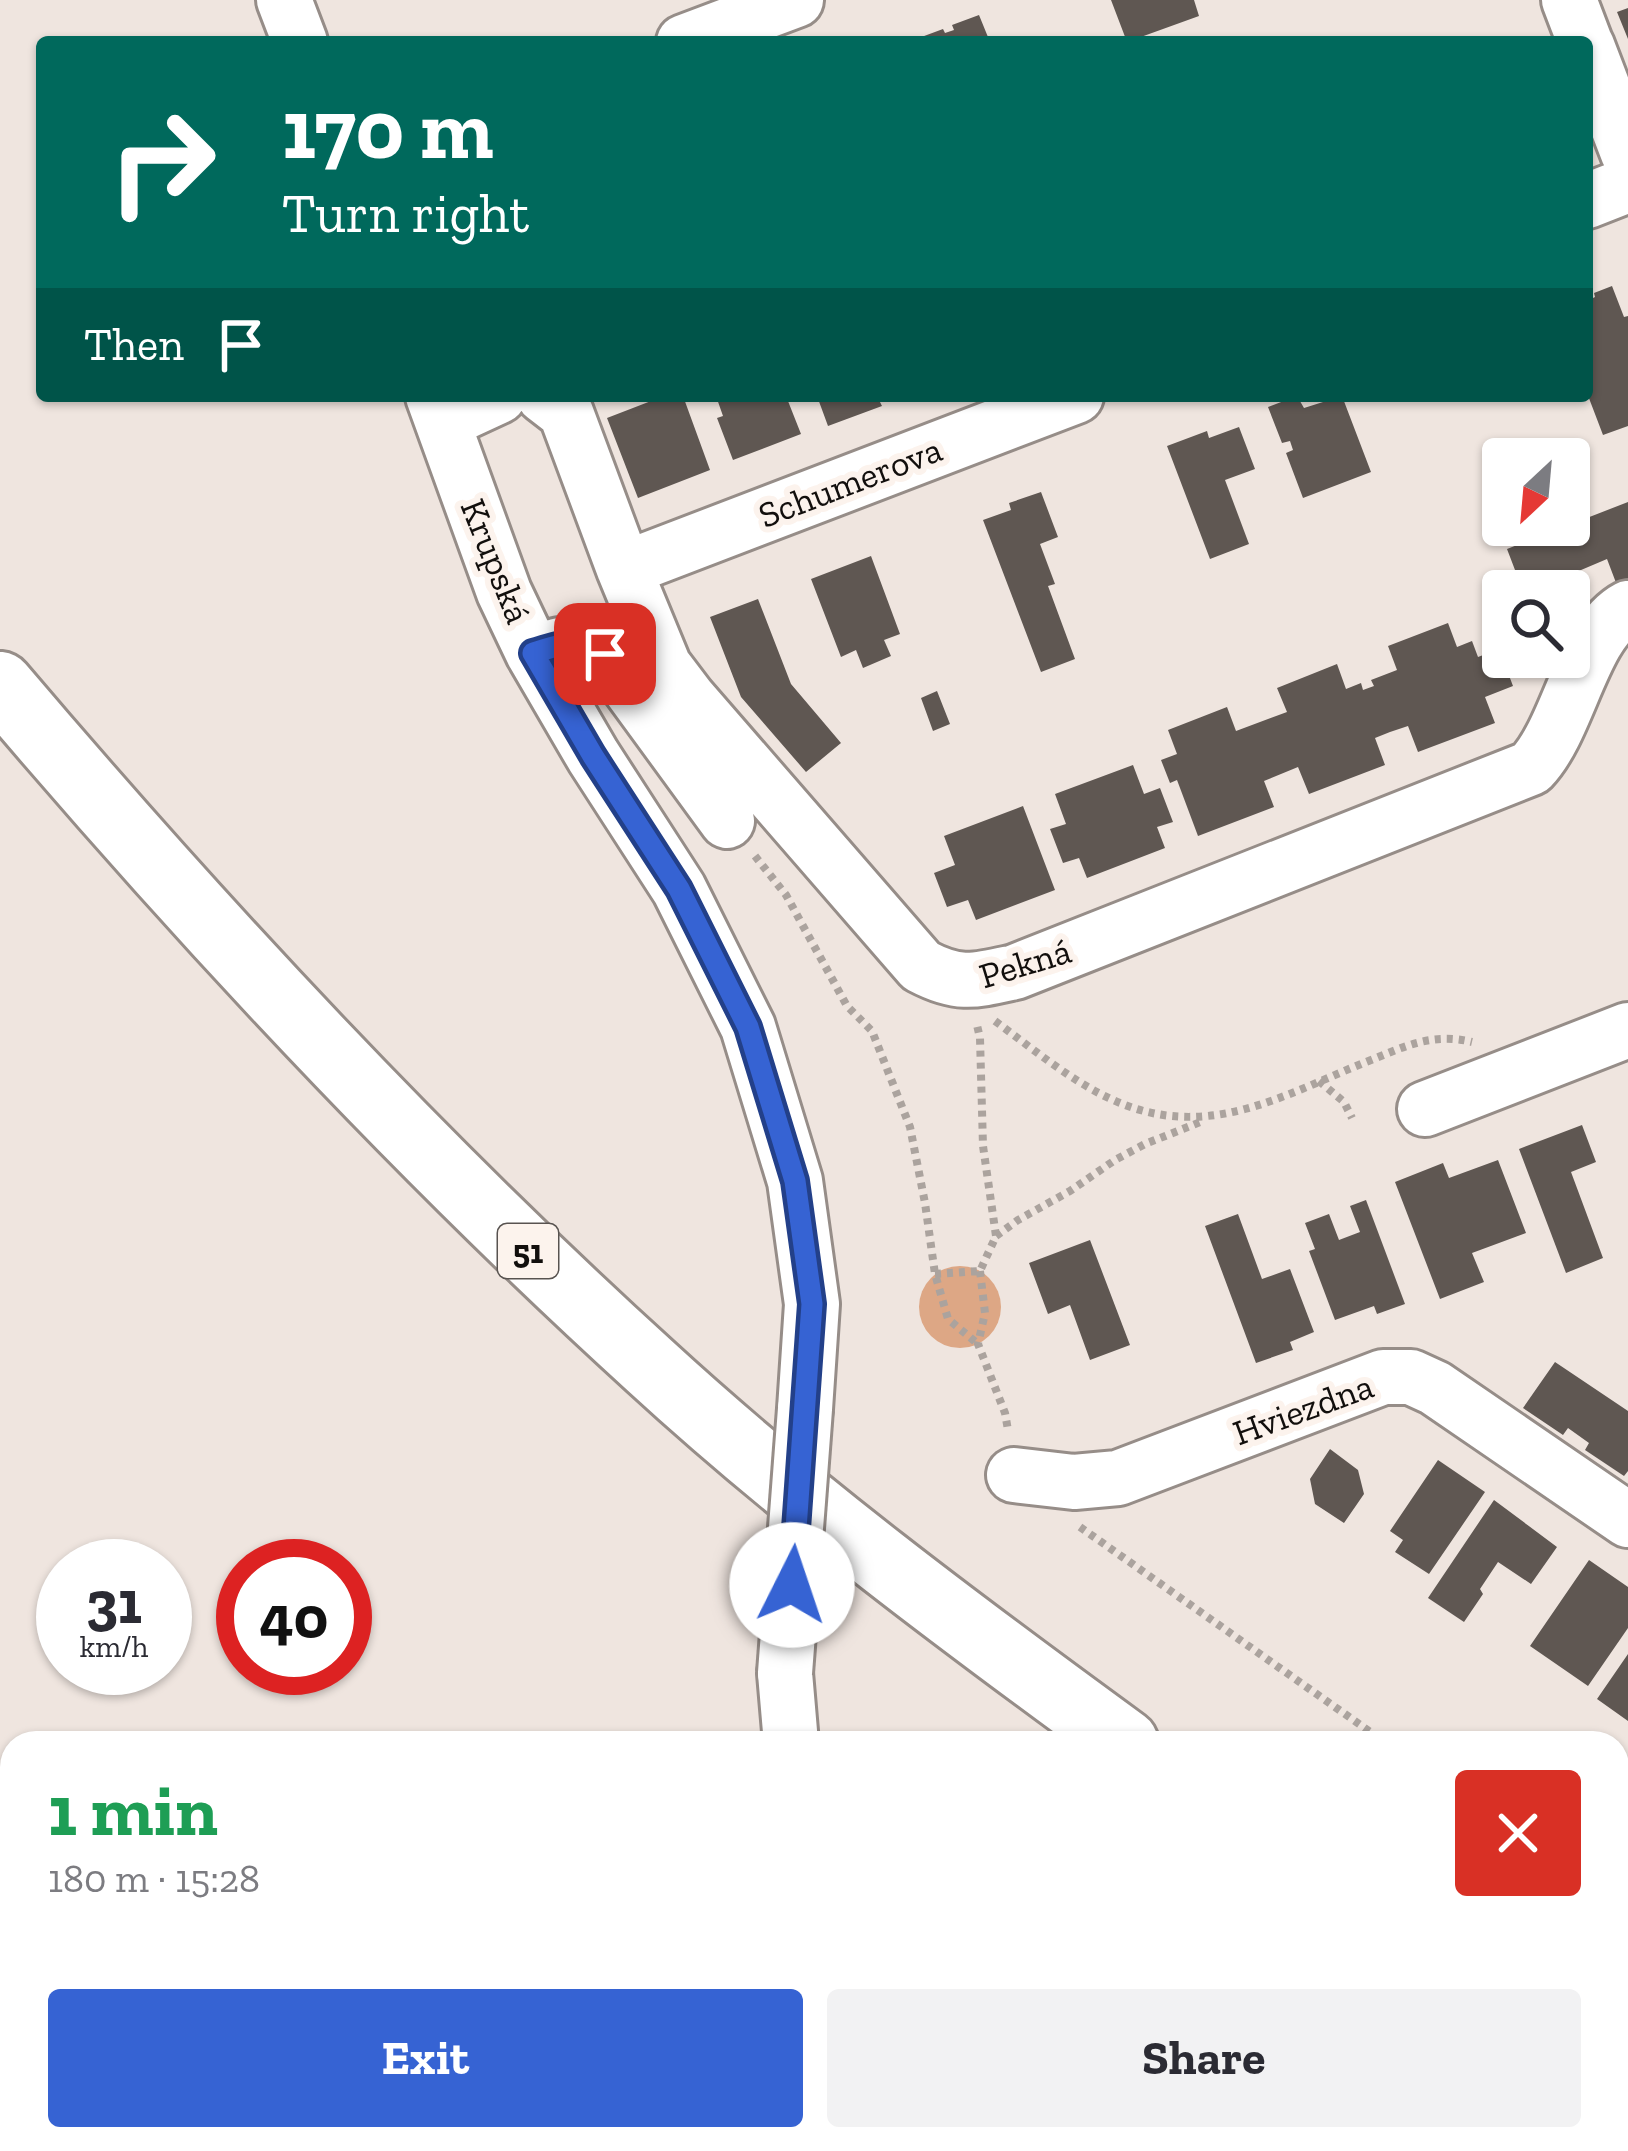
<!DOCTYPE html>
<html lang="en">
<head>
<meta charset="utf-8">
<style>
	:root { --surface:#fff; --page:#f2f2f3; --text:#2b2b33; --muted:#7c7c81; --accent:#3663d3 }
	body { margin:0; font-family:"Zilla Slab",serif; background:var(--page); color:var(--text); height:100vh; display:flex; flex-direction:column; font-size:45px; white-space:nowrap }
	* { box-sizing:border-box; margin:0 }
	p { font-size:39px; color:var(--muted) }
	.icon { flex:none; width:66px; height:66px; fill:none; stroke:currentColor; stroke-width:2; stroke-linecap:round; stroke-linejoin:round }
	.map { position:relative; flex:1; overflow:hidden }
	.panel { position:absolute; left:0px; top:1731px; width:1629px; height:420px; display:flex; flex-direction:column; background:var(--surface); border-radius:36px 36px 0 0; box-shadow:0 3px 9px #0004 }
	.panel>* { flex:none }
	.hud { position:absolute; left:36px; top:36px; width:1557px; height:366px; border-radius:12px; box-shadow:0 3px 9px #0004; background:#00695c; color:#fff; overflow:hidden }
	.needle { width:78px; rotate:206deg }
	.fabs { position:absolute; left:1482px; top:438px; display:grid; gap:24px }
	.fabs a { display:grid; place-items:center; width:108px; height:108px; border-radius:12px; background:var(--surface); box-shadow:0 3px 9px #0004; font-size:60px }
	.speed { position:absolute; left:36px; top:1539px; display:flex; gap:24px; font-size:60px; font-weight:700; text-align:center }
	.speed>* { display:grid; place-content:center; width:156px; height:156px; border-radius:50%; background:var(--surface); box-shadow:0 3px 9px #0004; line-height:1 }
	.speed small { font-size:30px; font-weight:400 }
	.speed .limit { border:18px solid #d22; background:#fff; color:#111 }
	.pin { position:absolute; display:grid; place-items:center; width:102px; height:102px; color:#fff; margin:-51px; border-radius:24px; box-shadow:0 6px 18px #0006 }
	.me { position:absolute; width:132px; margin:-66px; rotate:4deg; stroke-linejoin:round; filter:drop-shadow(0 0 9px #0008) }
	.turn { display:flex; align-items:center; gap:42px; height:252px; padding:0 48px; font-size:54px }
	.turn .icon { width:156px; height:156px; stroke-width:2.5 }
	.turn b { display:block; font-size:84px; line-height:102px }
	.then { display:flex; align-items:center; height:114px; padding:0 48px; background:#0003; gap:24px; font-size:45px }
	.round { display:grid; place-items:center; flex:none; width:126px; height:126px; border-radius:12px; background:var(--page) }
	.summary { display:flex; align-items:center; justify-content:space-between; height:204px; padding:0 48px }
	h1 { font-size:72px; font-weight:800; line-height:90px; color:#1e9e55 }
	.action { display:flex; gap:24px; margin-top:auto; padding:24px 48px }
	.action a { flex:1; height:138px; border-radius:12px; background:var(--accent); color:#fff; font-size:48px; font-weight:800; line-height:138px; text-align:center }
	.action a+a { background:var(--page); color:var(--text) }
	.map>svg:first-child { display:block }
	.green { fill:#dda785 }
	.building { fill:#5f5752 }
	.lines { fill:none; stroke-linecap:round; stroke-linejoin:round }
	.minor-casing { stroke:#968d88; stroke-width:60 }
	.major-casing { stroke:#968d88; stroke-width:72 }
	.path { stroke:#aba39e; stroke-width:8; stroke-dasharray:6 6; stroke-linecap:butt }
	.minor { stroke:#fff; stroke-width:54 }
	.major { stroke:#fff; stroke-width:66 }
	.minor-bridge-casing { stroke:#968d88; stroke-width:60; stroke-linecap:butt }
	.minor-bridge { stroke:#fff; stroke-width:54 }
	.route-casing { stroke:#234089; stroke-width:30 }
	.route { stroke:#3663d3; stroke-width:21 }
	.labels { text-anchor:middle; dominant-baseline:central; stroke-width:12; stroke-linejoin:round; paint-order:stroke }
	.shield { fill:#fcf3ed; stroke:#585350; stroke-width:3 }
	.shield-label { font-size:33px; font-weight:bold; fill:#120f0d }
	.street-label { font-size:36px; fill:#120f0d; stroke:#fcf3ed }
</style>
</head>
<body>
<div class="map">
<svg width="1628" height="2151" viewBox="0 0 1628 2151">
	<rect width="100%" height="100%" fill="#efe5df"/>
	<!-- green -->
	<path class="green" d="M919 1307a41 41 0 1 1 82 0a41 41 0 1 1-82 0Z"/>
	<!-- building -->
	<path class="building" d="M1111 0H1194L1199 16 1127 42Z
		M1628 8V39L1617 12Z
		M979 15 990 42H908L943 29 945 33 954 30 952 25Z
		M1612 286 1624 317 1628 316V426L1603 435 1587 393V301L1595 297 1594 293Z
		M664 396H683L710 470 638 498 607 418Z
		M716 396H786L801 434 733 460 717 418 723 416Z
		M817 396H889L890 397 879 400 882 406 828 426Z
		M1297 396 1304 408 1342 396 1371 472 1303 498 1286 453 1293 450 1290 441 1282 443 1268 407Z
		M1239 427 1255 469 1225 480 1249 544 1210 559 1167 446 1207 431 1209 438Z
		M1041 492 1058 537 1040 544 1055 584 1048 586 1075 659 1041 672 983 520 1011 510 1009 503Z
		M1628 502V584L1618 588 1607 559 1574 573 1578 582 1554 591H1523L1507 549Z
		M871 556 900 634 884 640 891 656 863 668 856 650 841 657 811 579Z
		M758 599 791 684 841 743 806 772 741 697 710 617Z
		M1448 623 1457 647 1472 641 1478 657 1499 649 1513 686 1485 697 1495 723 1418 752 1408 726 1390 732 1375 738 1385 765 1309 794 1298 767 1264 781 1274 807 1198 836 1177 780 1170 783 1161 760 1177 754 1168 730 1227 707 1236 731 1287 712 1277 688 1337 664 1346 689 1361 683 1363 690 1374 686 1371 680 1397 670 1388 646Z
		M937 691 950 724 933 731 921 698Z
		M1133 765 1144 794 1160 788 1173 822 1157 827 1165 848 1087 878 1079 858 1063 863 1050 829 1066 824 1055 794Z
		M1023 806 1055 890 976 920 968 900 947 907 934 873 955 865 944 836Z
		M1582 1125 1596 1162 1571 1172 1603 1258 1566 1273 1519 1149Z
		M1498 1160 1526 1233 1472 1253 1484 1282 1440 1299 1395 1182 1443 1163 1449 1178Z
		M1366 1200 1405 1304 1377 1314 1374 1306 1335 1320 1309 1251 1315 1249 1305 1223 1329 1214 1339 1240 1360 1232 1350 1206Z
		M1238 1214 1262 1279 1290 1269 1314 1332 1290 1342 1293 1350 1256 1363 1205 1226Z
		M1090 1240 1130 1345 1090 1360 1070 1305 1048 1314 1029 1263Z
		M1555 1362 1628 1411V1471L1624 1476 1585 1450 1589 1443 1568 1428 1563 1435 1523 1408Z
		M1330 1449 1358 1470 1364 1494 1344 1523 1315 1504 1310 1479Z
		M1438 1460 1485 1492 1429 1574 1395 1552 1403 1540 1390 1531Z
		M1494 1500 1557 1547 1531 1584 1498 1562 1480 1589 1483 1594 1464 1622 1428 1598Z
		M1589 1560 1628 1587V1628L1588 1686 1530 1646Z
		M1628 1654V1721L1597 1699Z"/>
	<g class="lines">
		<defs>
			<path id="minor" d="M284 0 300 42
				M1569 0 1585 42
				M684 42 796 0
				M1587 46 1628 153
				M1587 201 1628 185
				M433 396 504 592 533 653 593 756 679 889 748 1027 795 1181 812 1304 805 1409
				M544 396 566 413 624 569 664 666 689 699 921 966C959 986 974 981 1015 972L1531 768C1570 727 1581 633 1628 608
				M443 422 499 396
				M624 569 1076 396
				M533 653C564 644 577 636 605 654L727 821
				M1425 1109 1628 1030
				M1014 1475 1074 1482 1118 1478 1383 1377H1411L1435 1388 1628 1520
				M785 1673 791 1743
				M958 2139 968 2151"/>
			<path id="major" d="M0 685C203 924 418 1155 650 1366 799 1503 962 1624 1125 1743
				M1617 2051 1628 2057"/>
		</defs>
		<!-- minor casing -->
		<use href="#minor" class="minor-casing"/>
		<!-- major casing -->
		<use href="#major" class="major-casing"/>
		<!-- path -->
		<path class="path" d="M755 856 786 895 847 1006 872 1031 910 1127 925 1203 935 1274 948 1319 978 1344
			M995 1021C1077 1082 1137 1138 1245 1109 1286 1098 1326 1078 1366 1062 1404 1047 1431 1032 1472 1042
			M1319 1081 1344 1102 1352 1118
			M996 1236 1018 1220 1070 1191 1115 1160 1145 1144 1203 1121
			M980 1271 985 1313 978 1344 1005 1413 1008 1430
			M935 1274 980 1271 996 1236 983 1146 980 1038 976 1021
			M1080 1527 1386 1743
			M1617 1876 1628 1882"/>
		<!-- minor -->
		<use href="#minor" class="minor"/>
		<!-- major -->
		<use href="#major" class="major"/>
		<defs>
			<path id="minor-bridge" d="M785 1673 805 1409"/>
		</defs>
		<!-- minor-bridge casing -->
		<use href="#minor-bridge" class="minor-bridge-casing"/>
		<!-- minor-bridge -->
		<use href="#minor-bridge" class="minor-bridge"/>
	</g>
	<g class="lines">
		<defs>
			<path id="route" d="M605 654C577 636 564 644 533 653L593 756 679 889 748 1027 795 1181 812 1304 792 1585"/>
		</defs>
		<!-- route casing -->
		<use href="#route" class="route-casing"/>
		<!-- route -->
		<use href="#route" class="route"/>
	</g>
	<g class="labels">
		<!-- shield labels -->
		<rect class="shield" x="498" y="1224" width="60" height="54" rx="9"/>
		<g class="shield-label">
			<text x="528" y="1251">51</text>
		</g>
		<!-- street labels -->
		<g class="street-label">
			<text transform="translate(850 482) rotate(-21)">Schumerova</text>
			<text transform="translate(496 561) rotate(68)">Krupská</text>
			<text transform="translate(1025 963) rotate(-17)">Pekná</text>
			<text transform="translate(1303 1409) rotate(-20)">Hviezdna</text>
		</g>
	</g>
</svg>
<div class="fabs">
<a><svg class="needle" viewBox="-14 -14 28 28"><path d="M0-13l5 13h-10z" fill="#e53935"/><path d="M0 13l5-13h-10z" fill="#7c7c81"/></svg></a>
<a><svg class="icon" aria-label="search" viewBox="0 0 24 24"><circle cx="10" cy="10" r="6"/><path d="M15 15l6 6"/></svg></a>
</div>
<div class="speed"><div>31<small>km/h</small></div><div class="limit">40</div></div>
<div class="pin" style="left:605px;top:654px;background:#d93025"><svg class="icon" aria-label="arrive" viewBox="0 0 24 24"><path d="M6 21V4h12l-3 4 3 4H6"/></svg></div>
<svg class="me" style="left:792px;top:1585px" viewBox="-20 -20 40 40"><circle r="19" fill="#fff"/><path d="M0-13L10 11 0 6-10 11z" fill="#3663d3"/></svg>
<div class="hud">
<div class="turn"><svg class="icon" aria-label="right" viewBox="0 0 24 24"><path d="M7 20v-9h11M14 6l5 5-5 5"/></svg><div><b>170 m</b>Turn right</div></div>
<div class="then">Then<svg class="icon" aria-label="arrive" viewBox="0 0 24 24"><path d="M6 21V4h12l-3 4 3 4H6"/></svg></div>
</div>
<section class="panel">
<div class="summary"><div><h1>1 min</h1><p>180 m · 15:28</p></div><a class="round" style="background:#d93025;color:#fff"><svg class="icon" aria-label="close" viewBox="0 0 24 24"><path d="M6 6l12 12M18 6L6 18"/></svg></a></div>
<div class="action"><a>Exit</a><a>Share</a></div>
</section>
</div>
</body>
</html>
